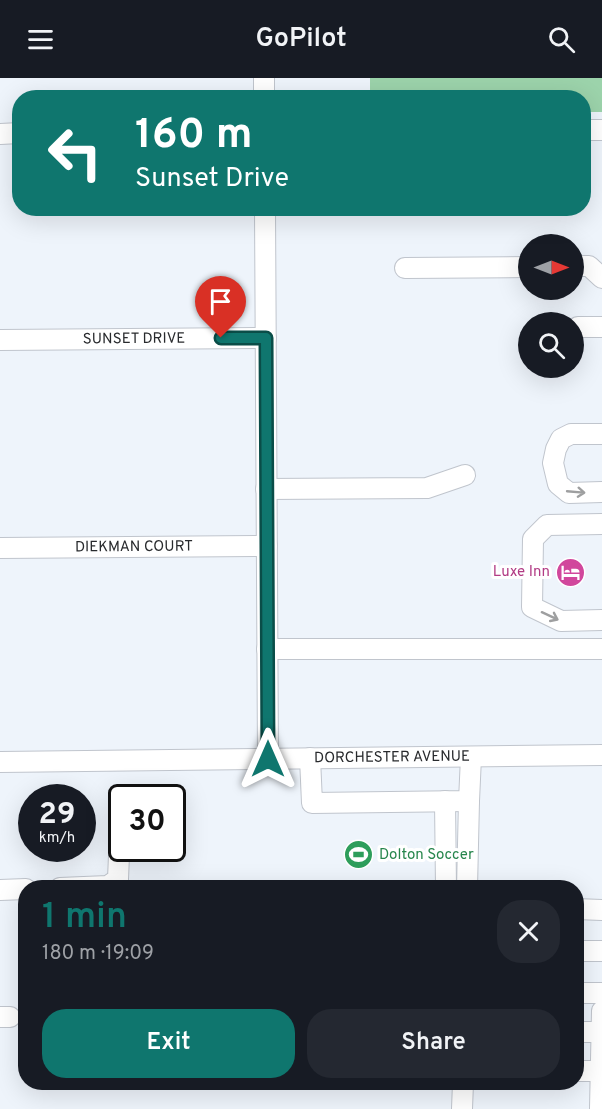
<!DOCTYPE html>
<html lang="en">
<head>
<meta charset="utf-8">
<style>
	:root { --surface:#171b24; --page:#242831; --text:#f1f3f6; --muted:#9ea1a6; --accent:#0f766e }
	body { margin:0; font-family:Overpass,sans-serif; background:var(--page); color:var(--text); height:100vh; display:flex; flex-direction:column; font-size:22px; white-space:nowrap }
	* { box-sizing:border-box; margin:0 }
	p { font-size:20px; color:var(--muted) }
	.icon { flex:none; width:33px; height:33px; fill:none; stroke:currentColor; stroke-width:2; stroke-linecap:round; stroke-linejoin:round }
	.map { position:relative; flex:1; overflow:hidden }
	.details { position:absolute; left:18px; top:802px; width:566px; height:210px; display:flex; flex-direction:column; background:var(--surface); border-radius:24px; box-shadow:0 6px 24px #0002 }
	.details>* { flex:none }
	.top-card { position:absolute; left:12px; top:12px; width:579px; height:126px; border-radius:24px; box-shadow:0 6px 24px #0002; background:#0f766e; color:#fff; overflow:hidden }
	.needle { width:39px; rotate:90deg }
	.fabs { position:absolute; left:518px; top:156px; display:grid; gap:12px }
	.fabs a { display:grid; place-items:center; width:66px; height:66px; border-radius:50%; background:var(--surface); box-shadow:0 6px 24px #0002; font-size:30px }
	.speed { position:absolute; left:18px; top:706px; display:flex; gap:12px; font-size:30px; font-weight:700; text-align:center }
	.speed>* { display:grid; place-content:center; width:78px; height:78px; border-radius:50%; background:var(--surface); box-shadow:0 6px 24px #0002; line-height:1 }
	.speed small { font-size:15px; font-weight:400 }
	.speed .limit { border:3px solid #111; border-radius:9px; background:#fff; color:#111 }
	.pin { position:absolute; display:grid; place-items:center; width:51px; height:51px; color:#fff; margin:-62px -26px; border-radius:50% 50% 50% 0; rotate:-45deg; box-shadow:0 0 6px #0007 }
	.pin .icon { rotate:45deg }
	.me { position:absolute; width:66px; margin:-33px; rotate:0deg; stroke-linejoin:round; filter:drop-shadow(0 0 4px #0008) }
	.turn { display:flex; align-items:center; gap:21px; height:126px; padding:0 24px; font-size:27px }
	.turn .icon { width:78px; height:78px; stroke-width:2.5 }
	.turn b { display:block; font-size:42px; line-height:51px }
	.round { display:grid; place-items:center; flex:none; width:63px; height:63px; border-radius:24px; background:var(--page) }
	.head { display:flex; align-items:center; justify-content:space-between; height:102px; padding:0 24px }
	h1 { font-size:36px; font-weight:600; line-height:45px; color:var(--accent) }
	.cta { display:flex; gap:12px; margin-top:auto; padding:12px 24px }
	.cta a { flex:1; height:69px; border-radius:24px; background:var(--accent); color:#fff; font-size:24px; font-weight:600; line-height:69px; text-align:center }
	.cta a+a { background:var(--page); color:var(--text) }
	header { display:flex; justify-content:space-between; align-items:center; height:78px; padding:0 24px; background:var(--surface); font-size:27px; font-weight:600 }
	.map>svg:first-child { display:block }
	.green { fill:#9cd3ab }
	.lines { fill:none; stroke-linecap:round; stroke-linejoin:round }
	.minor-casing { stroke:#c0c5cd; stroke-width:22 }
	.minor { stroke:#fff; stroke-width:20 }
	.oneway { stroke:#9e9fa0 }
	.route-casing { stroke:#0a4d48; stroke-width:15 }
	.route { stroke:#0f766e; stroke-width:10 }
	.labels { text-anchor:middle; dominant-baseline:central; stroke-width:6; stroke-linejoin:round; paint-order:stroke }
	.street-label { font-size:15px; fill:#282a2d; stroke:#fff }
	.hotel-label { font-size:15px; fill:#b23c85; stroke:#fff; text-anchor:end }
	.leisure-label { font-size:15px; fill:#27864d; stroke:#fff; text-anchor:start }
</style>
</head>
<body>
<header><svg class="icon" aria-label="menu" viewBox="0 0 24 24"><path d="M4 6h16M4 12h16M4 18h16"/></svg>GoPilot<svg class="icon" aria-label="search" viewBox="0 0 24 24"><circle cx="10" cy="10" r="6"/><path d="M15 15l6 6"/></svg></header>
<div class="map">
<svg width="602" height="1031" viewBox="0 0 602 1031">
	<rect width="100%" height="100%" fill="#eef4fb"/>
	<!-- green -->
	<path class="green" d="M370 0H602V34H584V20L370 19Z"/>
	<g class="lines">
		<defs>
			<g id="minor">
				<path d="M264 0V20"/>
				<path d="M584 52H602"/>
				<path d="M0 56 20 55"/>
				<path d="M265 130 268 681"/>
				<path d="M573 188H589L602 200"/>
				<path d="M405 190 528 189"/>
				<path d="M578 249H602"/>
				<path id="s1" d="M0 262 266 260"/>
				<path d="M602 356H571L561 361 556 371 553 385 558 406 569 415 602 414"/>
				<path d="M266 411 427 410 465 397"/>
				<path d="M602 446 547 447 533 461 532 529 561 543 602 542"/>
				<path id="s2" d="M0 470 267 468"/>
				<path d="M267 571H602"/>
				<path d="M310 680 312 725 469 723 471 679"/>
				<path id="s3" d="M0 684 602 677"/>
				<path d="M445 723 446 810"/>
				<path d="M60 810 108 808 118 801 121 730"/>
				<path d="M467 810 469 723"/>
				<path d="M0 812 26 811"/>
				<path d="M576 831 602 832"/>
				<path d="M576 873H602"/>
				<path d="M576 915H602"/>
				<path d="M0 939H10"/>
				<path d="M576 954H602"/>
				<path d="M576 993H601"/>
				<path d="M462 1031 463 1005"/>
				<path d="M600 1031 602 933"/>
			</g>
		</defs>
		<!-- minor casing -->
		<use href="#minor" class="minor-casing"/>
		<!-- minor -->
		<use href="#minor" class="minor"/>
	</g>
	<!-- one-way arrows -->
	<defs><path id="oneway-shaft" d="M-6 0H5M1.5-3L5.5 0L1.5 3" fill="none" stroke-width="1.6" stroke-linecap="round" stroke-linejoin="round" transform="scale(1.5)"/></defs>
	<g class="oneway">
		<use href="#oneway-shaft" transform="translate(576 414) rotate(5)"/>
		<use href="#oneway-shaft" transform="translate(550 538) rotate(25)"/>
	</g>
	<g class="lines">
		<defs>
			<path id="route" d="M221 260H266L268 681"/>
		</defs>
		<!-- route casing -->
		<use href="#route" class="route-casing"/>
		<!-- route -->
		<use href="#route" class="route"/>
	</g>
	<!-- icons -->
	<defs>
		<symbol id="hotel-disc" viewBox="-11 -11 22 22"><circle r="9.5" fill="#d1479c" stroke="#fff"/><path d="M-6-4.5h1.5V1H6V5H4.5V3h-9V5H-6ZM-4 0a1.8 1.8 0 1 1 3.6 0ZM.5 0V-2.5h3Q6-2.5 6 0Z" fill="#fff"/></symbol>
		<symbol id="stadium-disc" viewBox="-11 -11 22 22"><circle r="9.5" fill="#2e9e5b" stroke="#fff"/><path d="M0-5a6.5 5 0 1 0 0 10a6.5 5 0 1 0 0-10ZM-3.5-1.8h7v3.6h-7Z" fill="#fff"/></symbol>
	</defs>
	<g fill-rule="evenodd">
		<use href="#hotel-disc" x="554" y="478" width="33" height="33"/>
		<use href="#stadium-disc" x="342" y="760" width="33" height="33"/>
	</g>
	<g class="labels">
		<!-- street labels -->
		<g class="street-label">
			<text stroke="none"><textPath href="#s1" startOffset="134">SUNSET DRIVE</textPath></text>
			<text stroke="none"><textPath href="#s2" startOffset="134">DIEKMAN COURT</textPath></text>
			<text stroke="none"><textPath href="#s3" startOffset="392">DORCHESTER AVENUE</textPath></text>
		</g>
		<!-- hotel labels -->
		<g class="hotel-label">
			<text x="550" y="494">Luxe Inn</text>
		</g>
		<!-- leisure labels -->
		<g class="leisure-label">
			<text x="379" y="777">Dolton Soccer</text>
		</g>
	</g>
</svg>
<div class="fabs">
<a><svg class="needle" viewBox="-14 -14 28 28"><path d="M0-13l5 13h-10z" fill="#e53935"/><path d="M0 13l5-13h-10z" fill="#9ea1a6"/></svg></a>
<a><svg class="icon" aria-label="search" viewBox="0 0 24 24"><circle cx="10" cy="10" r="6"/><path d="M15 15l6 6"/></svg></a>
</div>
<div class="speed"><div>29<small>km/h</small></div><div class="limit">30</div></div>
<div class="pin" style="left:221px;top:260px;background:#d93025"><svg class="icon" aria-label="arrive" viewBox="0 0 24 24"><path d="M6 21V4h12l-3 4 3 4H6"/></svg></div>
<svg class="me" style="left:268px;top:681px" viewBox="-20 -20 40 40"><path d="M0-17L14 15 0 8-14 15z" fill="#0f766e" stroke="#fff" stroke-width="4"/></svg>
<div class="top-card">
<div class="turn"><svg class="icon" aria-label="left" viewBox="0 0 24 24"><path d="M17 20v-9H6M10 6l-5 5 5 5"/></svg><div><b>160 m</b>Sunset Drive</div></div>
</div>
<section class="details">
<div class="head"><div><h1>1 min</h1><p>180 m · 19:09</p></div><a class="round"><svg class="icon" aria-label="close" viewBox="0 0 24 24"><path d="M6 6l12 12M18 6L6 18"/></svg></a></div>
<div class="cta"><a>Exit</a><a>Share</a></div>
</section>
</div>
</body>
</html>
